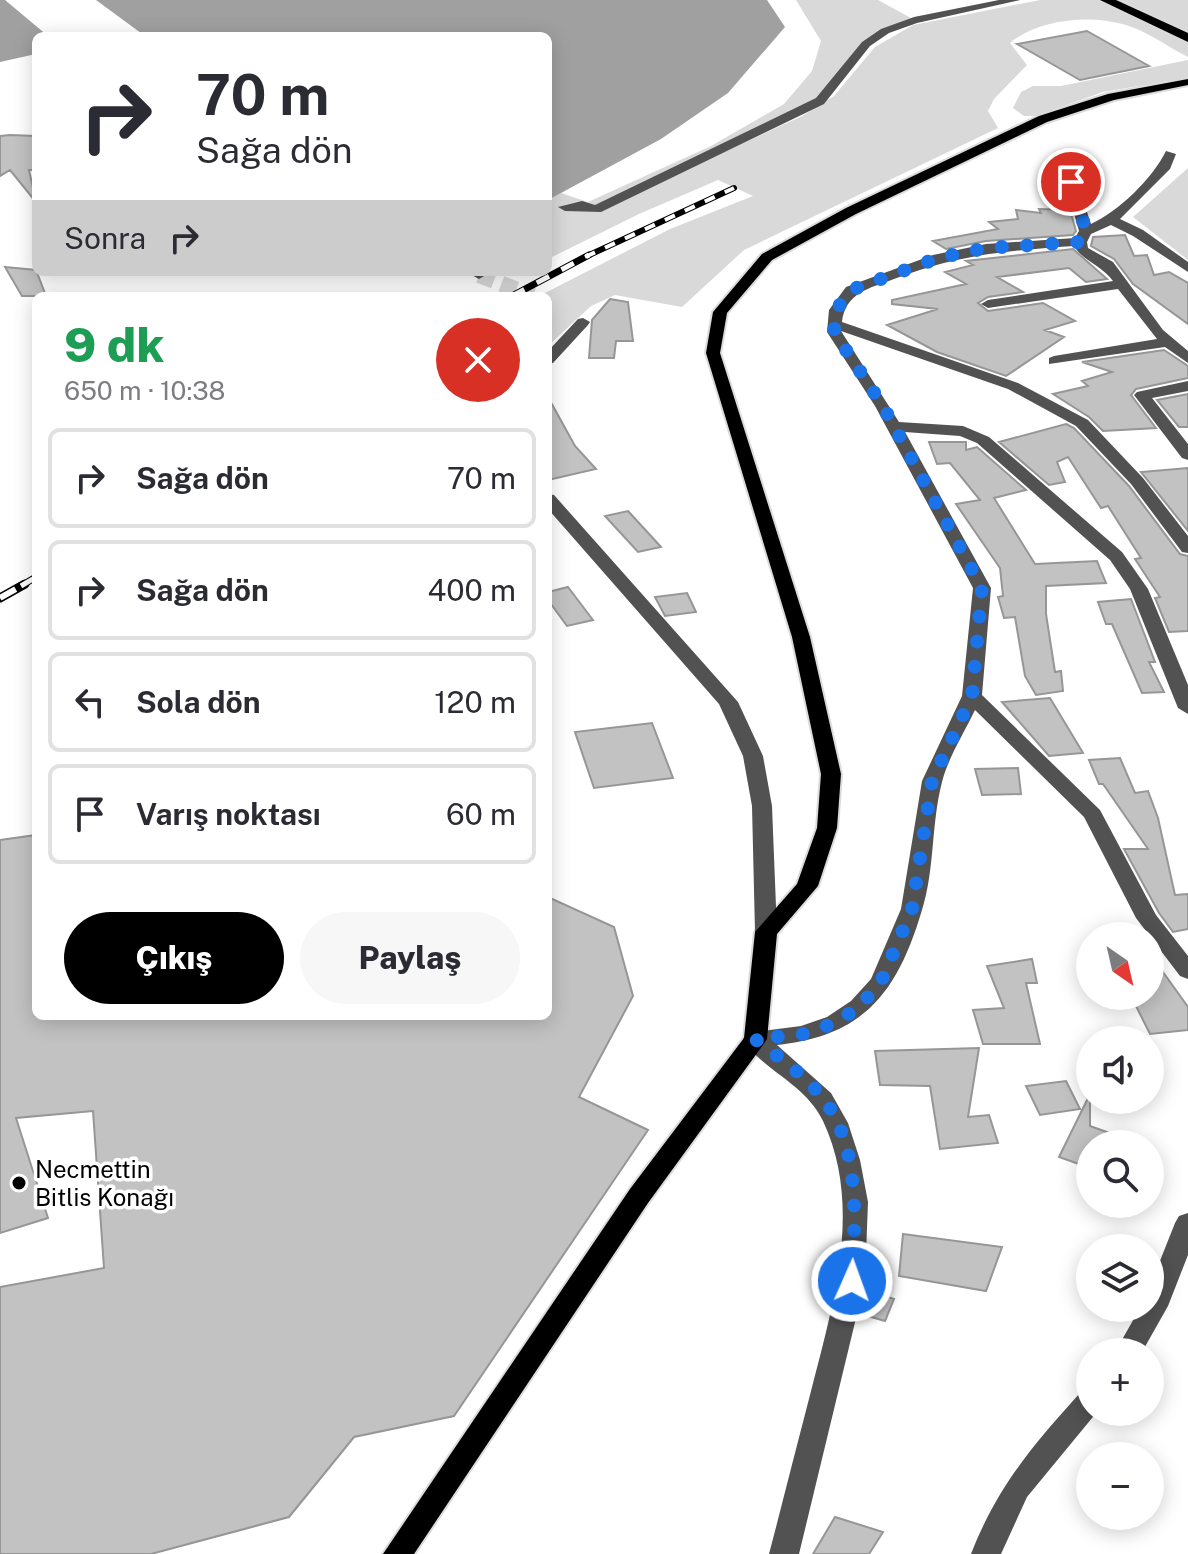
<!DOCTYPE html>
<html lang="tr">
<head>
<meta charset="utf-8">
<style>
	:root { --surface:#fff; --page:#f7f7f7; --text:#2b2b33; --muted:#7c7c81; --line:#e1e1e2; --accent:#000 }
	body { margin:0; font-family:"Public Sans",sans-serif; background:var(--page); color:var(--text); height:100vh; display:flex; flex-direction:column; font-size:30px; white-space:nowrap }
	* { box-sizing:border-box; margin:0 }
	p { font-size:26px; color:var(--muted) }
	.icon { flex:none; width:44px; height:44px; fill:none; stroke:currentColor; stroke-width:2; stroke-linecap:round; stroke-linejoin:round }
	.map { position:relative; flex:1; overflow:hidden }
	.side { position:absolute; left:32px; top:292px; width:520px; height:728px; display:flex; flex-direction:column; background:var(--surface); border-radius:12px; box-shadow:0 4px 20px #0003 }
	.side>* { flex:none }
	.banner { position:absolute; left:32px; top:32px; width:520px; height:244px; border-radius:12px; box-shadow:0 4px 20px #0003; background:#fff; color:var(--text); overflow:hidden }
	.needle { width:52px; rotate:146deg }
	.fabs { position:absolute; left:1076px; top:922px; display:grid; gap:16px }
	.fabs a { display:grid; place-items:center; width:88px; height:88px; border-radius:50%; background:var(--surface); box-shadow:0 4px 20px #0003; font-size:40px }
	.pin { position:absolute; display:grid; place-items:center; width:68px; height:68px; color:#fff; margin:-34px; border:4px solid #fff; border-radius:50%; box-shadow:0 2px 8px #0007 }
	.me { position:absolute; width:88px; margin:-44px; rotate:2deg; stroke-linejoin:round; filter:drop-shadow(0 0 6px #0008) }
	.turn { display:flex; align-items:center; gap:28px; height:168px; padding:0 32px; font-size:36px }
	.turn .icon { width:104px; height:104px; stroke-width:2.5 }
	.turn b { display:block; font-size:56px; line-height:68px }
	.then { display:flex; align-items:center; height:76px; padding:0 32px; background:#0003; gap:16px; font-size:30px }
	.round { display:grid; place-items:center; flex:none; width:84px; height:84px; border-radius:42px; background:var(--page) }
	.headline { display:flex; align-items:center; justify-content:space-between; height:136px; padding:0 32px }
	h1 { font-size:48px; font-weight:800; line-height:60px; color:#1e9e55 }
	.button { display:flex; gap:16px; margin-top:auto; padding:16px 32px }
	.button a { flex:1; height:92px; border-radius:48px; background:var(--accent); color:#fff; font-size:32px; font-weight:800; line-height:92px; text-align:center }
	.button a+a { background:var(--page); color:var(--text) }
	ul { padding:0; list-style:none }
	li { display:flex; align-items:center; gap:24px; height:100px; margin:0 16px 12px; padding:0 16px; border:4px solid var(--line); border-radius:12px }
	li div { flex:1 }
	li b { display:block; font-size:30px }
	li em { font-style:normal }
	.map>svg:first-child { display:block }
	.green { fill:#d9d9d9 }
	.water { fill:#a0a0a0 }
	.building { fill:#c2c2c2; stroke:#969696; stroke-width:2 }
	.lines { fill:none; stroke-linecap:round; stroke-linejoin:round }
	.minor-tunnel { stroke:#d9d9d9; stroke-width:16; stroke-dasharray:16 8; stroke-linecap:butt }
	.major-casing { stroke:#dbdbdb; stroke-width:4 }
	.highway-casing { stroke:#dbdbdb; stroke-width:4 }
	.minor { fill:#525252; fill-rule:evenodd }
	.major { fill:#000; fill-rule:evenodd }
	.highway { fill:#000; fill-rule:evenodd }
	.rail-far2-casing { stroke:#000; stroke-width:6 }
	.rail-far1-casing { stroke:#000; stroke-width:7 }
	.rail-casing { stroke:#000; stroke-width:9 }
	.rail-far2 { stroke:#fff; stroke-width:4; stroke-dasharray:11; stroke-linecap:butt }
	.rail-far1 { stroke:#fff; stroke-width:5; stroke-dasharray:14; stroke-linecap:butt }
	.rail { stroke:#fff; stroke-width:6; stroke-dasharray:18; stroke-linecap:butt }
	.route { stroke:#1a73e8; stroke-width:14; stroke-dasharray:0 25.2 }
	.poi-dot { fill:#000; stroke:#fff; stroke-width:3 }
	.labels { text-anchor:middle; dominant-baseline:central; stroke-width:7; stroke-linejoin:round; paint-order:stroke }
	.near-poi-label { font-size:24px; fill:#000; stroke:#fff; text-anchor:start }
</style>
</head>
<body>
<div class="map">
<svg width="1188" height="1554" viewBox="0 0 1188 1554">
	<rect width="100%" height="100%" fill="#fff"/>
	<!-- green -->
	<path class="green" d="M796 0H878L911 18 881 30 816 100 597 211 802 116 834 96 875 47 913 25 1040 0H1188V57C1168 47 1147 31 1126 25 1091 14 1038 19 1010 43L1027 65 994 99 988 111 998 128 744 250 682 307 615 295 591 306 548 346V296H539L670 229 753 196 718 180 639 214 548 259V200L561 193 588 202 711 146 784 104 812 71 821 41Z
		M1188 60V78L1103 92 1036 116H1024L1013 108 1021 92 1033 86H1061Z
		M1188 168V260L1133 217Z"/>
	<!-- water -->
	<path class="water" d="M0 0H5L48 36H36V54L0 62Z
		M96 0H767L785 27 728 93 661 139 548 200V36H145Z"/>
	<!-- building -->
	<path class="building" d="M1087 31 1149 66 1080 80 1017 44Z
		M10 135 36 136V170H29L36 202 10 170 0 176V136Z
		M1039 209 1070 210 1076 231 1073 235 986 241 946 249 933 241 998 229 989 222 1018 219 1016 210 1041 213Z
		M1125 235 1134 256 1147 255 1154 275 1169 272 1188 283V324L1133 284 1114 259 1091 246 1093 237Z
		M1073 249 1107 279 1086 282 1069 268 997 277 1023 292 988 297 978 303 988 311 1043 303 1075 321 1045 330 1064 337 1006 376 937 352 887 325 938 309 892 304V300L966 284 945 272 973 265 966 261Z
		M5 267 36 270 46 296H22Z
		M610 299 628 302 633 341H616L614 358H589L592 320Z
		M1164 350 1188 366V378L1136 389 1131 395 1156 428 1103 431 1089 417 1053 394 1088 386 1082 381 1112 372 1082 362Z
		M1188 394V427H1179L1157 400Z
		M548 397 575 446 596 469 548 480Z
		M1066 424 1074 428 1129 486 1180 554 1188 556V631L1169 632 1155 598 1160 597 1135 559 1141 558 1108 506 1101 508 1068 457 1057 462 1065 482 1049 485 999 442Z
		M929 442H966V450L977 447 1026 490 994 498 1035 564 1097 561 1106 583 1046 586V614L1055 672 1061 671 1063 691 1036 695 1025 676 1015 617 1004 618 998 597 1003 596 1000 568 956 504 980 500 950 463 937 464Z
		M1188 468V531L1141 472Z
		M628 511 661 547 638 552 605 516Z
		M568 587 593 620 567 626 548 600V592Z
		M687 593 696 612 665 616 655 597Z
		M1131 599 1155 662H1149L1164 692 1142 693 1112 624H1106L1098 602Z
		M1050 698 1083 753 1049 756 1002 702Z
		M652 723 673 778 594 788 575 732Z
		M1120 758 1135 793 1148 791 1158 818 1175 895 1188 894V929L1173 932 1159 913 1124 849H1148L1103 784H1099L1089 760Z
		M1018 768 1021 794 982 795 975 769Z
		M36 835V1016H548V897L614 927 633 996 579 1097 648 1130 454 1416 354 1437 289 1517 151 1554H0V1287L104 1268 93 1111 16 1118 48 1218 0 1233V840Z
		M1150 954 1188 1007V1030L1150 1034 1131 996H1150Z
		M1032 959 1037 983H1026L1040 1044H983L973 1010 1004 1008 987 966Z
		M979 1048 968 1117 989 1115 998 1143 940 1149 930 1086 880 1085 875 1051Z
		M1066 1081 1080 1109 1040 1115 1026 1086Z
		M1090 1094V1126L1132 1141V1144H1090V1168L1059 1157Z
		M903 1234 1002 1247 986 1291 899 1276Z
		M870 1292 894 1299 885 1321 861 1314Z
		M835 1517 883 1532 869 1554H813Z"/>
	<g class="lines">
		<!-- minor-tunnel -->
		<path class="minor-tunnel" d="M479 275 533 296"/>
		<defs>
			<path id="major" d="M1188 79V85L1114 100 1047 122 856 214 772 260 727 313 720 353 810 637 841 774 837 828 818 886 777 934 767 1039 763 1045 648 1203 414 1554H383L630 1189 744 1038 755 932 797 884 817 828 821 774 792 637 706 353 713 312 762 254 846 208 1039 116 1108 94Z"/>
			<path id="highway" d="M1100 0H1116L1188 33V42Z"/>
		</defs>
		<!-- major casing -->
		<use href="#major" class="major-casing"/>
		<!-- highway casing -->
		<use href="#highway" class="highway-casing"/>
		<!-- minor -->
		<path class="minor" d="M999 0H1020L917 23 889 33 870 46 824 104 601 212 565 211 558 207 582 201 595 205 816 98 862 42 881 29 914 17Z
			M1166 151 1176 154 1170 169 1120 219 1143 230 1188 262V272L1133 236 1111 225 1091 234 1087 242 1088 248 1113 262 1163 330 1188 351V363L1165 347 1049 364V358L1054 356 1157 339 1118 289 988 308 981 304 988 300 1113 281C1102 266 1081 259 1074 246 1004 251 961 254 894 279 870 288 845 293 842 322L1018 383 1088 420 1143 478 1188 536V553L1182 552 1131 484 1076 426 1008 389 841 331 899 422 963 426 989 437 1122 552 1148 589 1188 685V714L1178 708 1130 589 1110 560 977 443 960 436 905 432 991 588 982 695 1100 810 1156 915 1188 956V979L1180 976 1136 918 1084 817 975 710C964 733 948 758 942 782 931 824 935 869 922 910 898 991 865 1036 777 1045L831 1093 848 1123 860 1160 868 1202 865 1281 799 1554H769C783 1501 796 1448 810 1395 832 1308 864 1208 823 1121 804 1082 762 1071 743 1039L747 1033 801 1026 827 1017 851 1001 871 979 901 909 922 781 962 696 973 588 875 406 827 332 829 310 846 287 933 255 986 244 1075 238 1079 231 1065 182 1066 179 1077 182 1091 224C1119 211 1152 179 1166 151Z
			M466 272H484L486 275 479 279Z
			M583 318 590 322 588 325 553 363 548 364V351L578 319Z
			M1188 381V391L1152 398 1188 444V460L1182 458 1134 395 1137 392Z
			M548 494 554 495 738 702 763 756 772 806 777 932 774 937H758L755 932 752 806 743 756 719 704 548 509Z
			M1188 1213V1255L1168 1306 1142 1352H1115L1140 1308H1150V1286L1175 1223 1179 1216Z
			M1090 1390V1412H1097L1027 1497 1001 1554H971C997 1487 1033 1445 1080 1393Z"/>
		<!-- major -->
		<use href="#major" class="major"/>
		<!-- highway -->
		<use href="#highway" class="highway"/>
		<defs>
			<path id="rail-far2" d="M585 257 734 188"/>
			<path id="rail-far1" d="M512 296 589 255
				M21 586 36 577"/>
			<path id="rail" d="M0 598 25 584"/>
		</defs>
		<!-- rail-far2 casing -->
		<use href="#rail-far2" class="rail-far2-casing"/>
		<!-- rail-far1 casing -->
		<use href="#rail-far1" class="rail-far1-casing"/>
		<!-- rail casing -->
		<use href="#rail" class="rail-casing"/>
		<!-- rail-far2 -->
		<use href="#rail-far2" class="rail-far2"/>
		<!-- rail-far1 -->
		<use href="#rail-far1" class="rail-far1"/>
		<!-- rail -->
		<use href="#rail" class="rail"/>
	</g>
	<g class="lines">
		<!-- route -->
		<path class="route" d="M852 1281C855 1219 862 1141 817 1091 799 1071 776 1055 755 1039L803 1034 835 1023 859 1007 881 982 912 909 932 781 972 696 982 588 883 406 834 332 836 310 851 290 938 258 986 248 1080 242 1086 231 1071 182"/>
	</g>
	<!-- markers -->
	<circle class="poi-dot" cx="19" cy="1183" r="8"/>
	<g class="labels">
		<!-- near-poi labels -->
		<g class="near-poi-label">
			<text x="35" y="1169">Necmettin<tspan x="35" dy="28">Bitlis Konağı</tspan></text>
		</g>
	</g>
</svg>
<div class="fabs">
<a><svg class="needle" viewBox="-14 -14 28 28"><path d="M0-13l5 13h-10z" fill="#e53935"/><path d="M0 13l5-13h-10z" fill="#7c7c81"/></svg></a>
<a><svg class="icon" aria-label="sound" viewBox="0 0 24 24"><path d="M4 9h4l5-4v14l-5-4H4zM17 9q2 3 0 6"/></svg></a>
<a><svg class="icon" aria-label="search" viewBox="0 0 24 24"><circle cx="10" cy="10" r="6"/><path d="M15 15l6 6"/></svg></a>
<a><svg class="icon" aria-label="layers" viewBox="0 0 24 24"><path d="M12 4l9 5-9 5-9-5zM3 14l9 5 9-5"/></svg></a>
<a>+</a>
<a>−</a>
</div>
<div class="pin" style="left:1071px;top:182px;background:#d93025"><svg class="icon" aria-label="arrive" viewBox="0 0 24 24"><path d="M6 21V4h12l-3 4 3 4H6"/></svg></div>
<svg class="me" style="left:852px;top:1281px" viewBox="-20 -20 40 40"><circle r="17" fill="#1a73e8" stroke="#fff" stroke-width="3"/><path d="M0-11L8 9 0 5-8 9z" fill="#fff"/></svg>
<div class="banner">
<div class="turn"><svg class="icon" aria-label="right" viewBox="0 0 24 24"><path d="M7 20v-9h11M14 6l5 5-5 5"/></svg><div><b>70 m</b>Sağa dön</div></div>
<div class="then">Sonra<svg class="icon" aria-label="right" viewBox="0 0 24 24"><path d="M7 20v-9h11M14 6l5 5-5 5"/></svg></div>
</div>
<section class="side">
<div class="headline"><div><h1>9 dk</h1><p>650 m · 10:38</p></div><a class="round" style="background:#d93025;color:#fff"><svg class="icon" aria-label="close" viewBox="0 0 24 24"><path d="M6 6l12 12M18 6L6 18"/></svg></a></div>
<ul>
<li><svg class="icon" aria-label="right" viewBox="0 0 24 24"><path d="M7 20v-9h11M14 6l5 5-5 5"/></svg><div><b>Sağa dön</b></div><em>70 m</em></li>
<li><svg class="icon" aria-label="right" viewBox="0 0 24 24"><path d="M7 20v-9h11M14 6l5 5-5 5"/></svg><div><b>Sağa dön</b></div><em>400 m</em></li>
<li><svg class="icon" aria-label="left" viewBox="0 0 24 24"><path d="M17 20v-9H6M10 6l-5 5 5 5"/></svg><div><b>Sola dön</b></div><em>120 m</em></li>
<li><svg class="icon" aria-label="arrive" viewBox="0 0 24 24"><path d="M6 21V4h12l-3 4 3 4H6"/></svg><div><b>Varış noktası</b></div><em>60 m</em></li>
</ul>
<div class="button"><a>Çıkış</a><a>Paylaş</a></div>
</section>
</div>
</body>
</html>
